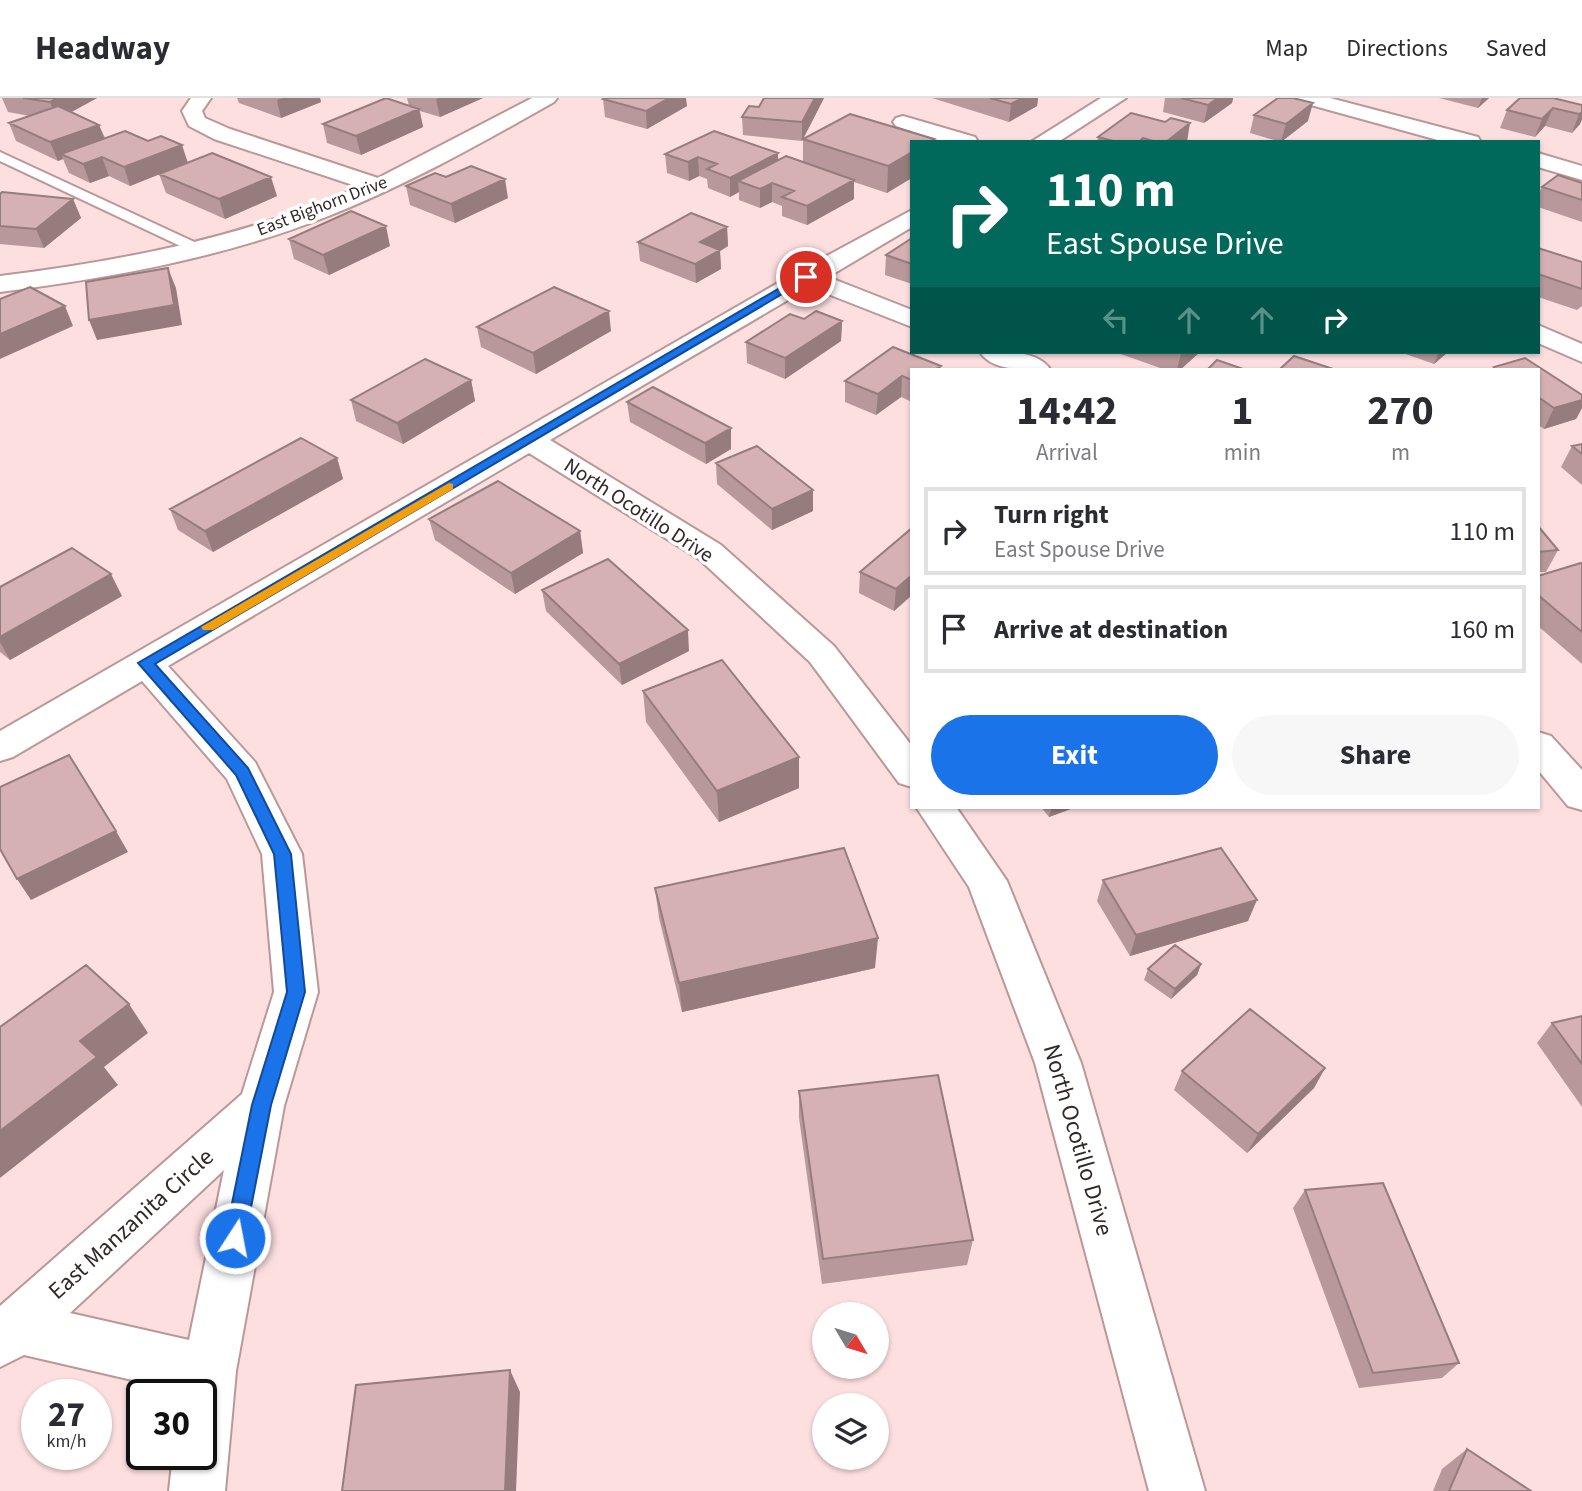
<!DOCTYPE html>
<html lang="en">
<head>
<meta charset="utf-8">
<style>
	:root { --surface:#fff; --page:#f7f7f7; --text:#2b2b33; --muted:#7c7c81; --line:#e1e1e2; --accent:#1a73e8 }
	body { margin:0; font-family:"Source Sans 3",sans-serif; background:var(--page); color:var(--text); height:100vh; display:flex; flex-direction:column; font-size:26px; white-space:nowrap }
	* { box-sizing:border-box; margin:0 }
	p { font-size:23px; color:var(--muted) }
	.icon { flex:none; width:38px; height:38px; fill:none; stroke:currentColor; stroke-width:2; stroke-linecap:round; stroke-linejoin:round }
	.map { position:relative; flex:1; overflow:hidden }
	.panel { position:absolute; left:910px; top:270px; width:630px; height:441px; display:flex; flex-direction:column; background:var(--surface); border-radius:0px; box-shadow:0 2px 5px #0004 }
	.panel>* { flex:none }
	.top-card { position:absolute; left:910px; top:42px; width:630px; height:214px; border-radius:0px; box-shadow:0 2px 5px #0004; background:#00695c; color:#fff; overflow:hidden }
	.needle { width:46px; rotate:128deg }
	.tools { position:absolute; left:812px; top:1204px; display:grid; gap:14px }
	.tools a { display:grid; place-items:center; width:77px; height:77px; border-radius:50%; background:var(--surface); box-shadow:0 2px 5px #0004; font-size:35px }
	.speed { position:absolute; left:21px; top:1281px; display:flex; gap:14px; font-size:35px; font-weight:700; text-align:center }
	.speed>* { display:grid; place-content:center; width:91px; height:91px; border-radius:50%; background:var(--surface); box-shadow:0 2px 5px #0004; line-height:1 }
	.speed small { font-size:18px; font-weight:400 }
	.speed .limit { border:4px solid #111; border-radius:10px; background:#fff; color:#111 }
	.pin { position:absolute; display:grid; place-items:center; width:60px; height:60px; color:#fff; margin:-30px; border:4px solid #fff; border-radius:50%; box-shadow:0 2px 7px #0007 }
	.me { position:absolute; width:77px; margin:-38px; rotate:11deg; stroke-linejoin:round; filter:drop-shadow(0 0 5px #0008) }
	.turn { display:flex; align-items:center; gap:24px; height:147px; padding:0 21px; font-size:32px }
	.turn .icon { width:91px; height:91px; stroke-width:2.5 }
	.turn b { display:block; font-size:49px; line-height:60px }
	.lanes { display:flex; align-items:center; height:66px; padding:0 21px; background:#0003; justify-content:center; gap:35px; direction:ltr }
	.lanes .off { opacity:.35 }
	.eta { display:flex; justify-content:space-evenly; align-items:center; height:119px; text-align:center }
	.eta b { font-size:42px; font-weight:700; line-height:49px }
	.cta { display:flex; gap:14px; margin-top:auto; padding:14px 21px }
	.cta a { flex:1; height:80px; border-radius:42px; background:var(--accent); color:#fff; font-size:28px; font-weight:700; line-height:80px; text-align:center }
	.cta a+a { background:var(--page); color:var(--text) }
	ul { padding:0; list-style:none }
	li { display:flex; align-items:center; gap:21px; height:88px; margin:0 14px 10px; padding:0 7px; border:4px solid var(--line); border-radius:0px }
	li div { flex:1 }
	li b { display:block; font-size:26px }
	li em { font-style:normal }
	header { display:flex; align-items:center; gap:42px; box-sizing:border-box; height:98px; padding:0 35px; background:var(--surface); border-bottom:2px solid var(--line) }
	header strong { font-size:33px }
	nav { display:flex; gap:38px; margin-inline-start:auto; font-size:24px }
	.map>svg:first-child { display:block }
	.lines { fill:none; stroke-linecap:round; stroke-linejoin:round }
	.service-casing { stroke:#ba9799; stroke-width:4 }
	.minor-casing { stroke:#ba9799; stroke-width:4 }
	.service { fill:#fff; fill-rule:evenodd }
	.minor { fill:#fff; fill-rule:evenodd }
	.wall { fill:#b8989a }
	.shaded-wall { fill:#967c7d }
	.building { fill:#d6b1b3; stroke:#967c7d; stroke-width:2 }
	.route { fill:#1a73e8; stroke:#114b97; stroke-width:2 }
	.slow { fill:#f59e0b }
	.labels { text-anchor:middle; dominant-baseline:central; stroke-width:7; stroke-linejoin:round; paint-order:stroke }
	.far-street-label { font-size:18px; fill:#352728; stroke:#fff }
	.street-label { font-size:21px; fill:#352728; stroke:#fff }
	.near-street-label { font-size:24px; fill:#352728; stroke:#fff }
</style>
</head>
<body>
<header>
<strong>Headway</strong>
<nav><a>Map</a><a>Directions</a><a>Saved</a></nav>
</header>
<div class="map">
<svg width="1582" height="1393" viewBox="0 0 1582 1393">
	<rect width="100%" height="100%" fill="#fddfe0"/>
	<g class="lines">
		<defs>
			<path id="service" d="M0 54 203 148 206 151 198 156 193 154 0 63Z"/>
			<path id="minor" d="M191 0H211L202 13 205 20 230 31 378 80 532 0H557L554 4C480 46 405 88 326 119 222 160 110 180 0 194V178C123 163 245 139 359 89L214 41 189 28 182 13Z
				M1101 0H1126L1058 44H1031Z
				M1297 0H1330L1478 39 1481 44H1445L1300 4Z
				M903 18 975 39 978 44H944L896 28 893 24 896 20Z
				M1538 55 1582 68V82L1538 69Z
				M912 112V129L828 179 912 212V229L810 189 550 342 721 447 834 548 912 648V689L899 685 810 564 699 461 529 355 168 568 255 664 302 756 318 894 284 1008 236 1273 225 1393H169L173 1356H201V1297H180V1293L24 1257 0 1269V1208L242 996 274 894 262 756 227 681 142 583 13 659 0 663V633L797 174ZM224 1072 189 1242 70 1215Z
				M1538 227 1582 246V264L1538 245Z
				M980 254C1001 254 1036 251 1050 271 1029 272 992 274 980 254Z
				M1538 634 1551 638 1582 672V712L1568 708 1538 672Z
				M916 709H956L1007 783 1081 965 1205 1393H1149L1035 965 969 789Z"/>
		</defs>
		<!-- service casing -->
		<use href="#service" class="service-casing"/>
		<!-- minor casing -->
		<use href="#minor" class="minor-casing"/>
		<!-- service -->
		<use href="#service" class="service"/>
		<!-- minor -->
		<use href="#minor" class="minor"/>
	</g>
	<!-- wall -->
	<path class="wall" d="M2 0H97L71 14 99 27 105 40 188 65 277 98 225 121 166 95 159 76 130 88 109 78 90 85 69 75 63 61 58 63 16 43 9 25 30 18 8 14Z
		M237 0H320L321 4 281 20 239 5Z
		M407 0H483L440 19 420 13 423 29 361 57 327 45 323 26 409 8Z
		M764 0H824L802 43 743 37 742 19 759 9Z
		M932 0H1038L1037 8 1009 24Z
		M1165 0H1233L1232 5 1204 25 1163 14Z
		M1439 0H1489L1478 10Z
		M603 1 687 8 647 31 605 19Z
		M1582 7V21L1580 26 1572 35 1545 28 1535 39 1500 30 1507 12Z
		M1131 15 1186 44H1097L1098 39Z
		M1254 17 1308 23 1281 44 1250 35Z
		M803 41H934L887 95 854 84V101L807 127 782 118V108L772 104 760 110 739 102V94L730 99 708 90 707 81 699 78 689 83 667 75 665 56 803 64Z
		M1582 85V124L1538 109V97L1542 89Z
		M406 88 508 100 455 125 410 107Z
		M0 96 73 101 81 120 44 150 0 146Z
		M727 129 728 148 720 153 721 171 696 185 640 163 638 144Z
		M912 140V186L885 177 886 157Z
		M289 141 390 148 329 177 294 161Z
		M1538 150 1582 164V208L1577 212 1538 199Z
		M842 223 841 243 785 281 747 265 746 244Z
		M477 229 611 233 536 276 481 249Z
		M893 249 941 268 940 271H912V304L901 299 876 317 845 304V283Z
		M1115 254H1200L1181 271H1163Z
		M1400 254H1448L1434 266Z
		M1525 260 1582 297V310L1576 321 1544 331 1538 327V271H1492L1494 269Z
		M471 282 475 303 403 346 356 323 351 302Z
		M627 304 731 351 706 366 630 324Z
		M1582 346V387L1561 369 1572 348Z
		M337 360 343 381 213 454 178 432 170 411Z
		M716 365 813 392V413L772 432 717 386Z
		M429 421 580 433 583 455 515 496 435 442Z
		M1538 428 1558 452 1546 474H1538Z
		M912 430V497L894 513 859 495 860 474Z
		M1582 466V566L1538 528V478Z
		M0 489 122 498 10 562 0 554Z
		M542 492 689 553 622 587 546 513Z
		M643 593 799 659V690L719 724 646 624Z
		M1041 709H1076L1049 719Z
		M1103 782 1248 823 1130 858 1097 803Z
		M655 790 875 870 682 914 659 820Z
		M1201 866 1197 877 1171 901 1144 882 1148 871Z
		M1582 918V1009L1537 945 1552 925Z
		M1325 970 1314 990 1247 1055 1174 992 1182 973Z
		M799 993 973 1142 967 1167 822 1186 799 1020Z
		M1305 1092 1459 1265 1442 1280 1359 1290 1293 1110Z
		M1467 1351 1531 1393H1433L1442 1371Z"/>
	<!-- shaded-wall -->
	<path class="shaded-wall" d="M58 0H97L57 22 50 4Z
		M282 0H320L321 4 281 20 277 2Z
		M439 0H483L440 19 436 1Z
		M669 0H686L687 8 647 31 646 13Z
		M815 0H824L802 43V24Z
		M1022 0H1038L1037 8 1009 24 1011 6Z
		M1218 0H1233L1232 5 1204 25 1208 7Z
		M1482 0H1489L1478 10Z
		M1313 5 1308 23 1281 44 1286 26Z
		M1553 10 1545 28 1535 39 1542 21Z
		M419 11 423 29 361 57 356 38Z
		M1582 14V21L1580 26 1572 35 1579 16Z
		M1190 25 1187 44H1166Z
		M99 27 106 45 61 56 63 61 58 63 50 44Z
		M182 47 188 65 130 88 124 69Z
		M912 54V80L887 95 888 68Z
		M778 55V74L738 83 739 94 730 99V80Z
		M102 59 109 78 90 85 83 66Z
		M698 59 699 78 689 83 688 64Z
		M271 79 277 98 225 121 219 101Z
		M505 81 508 100 455 125 451 106Z
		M854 82V101L807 127V108Z
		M772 85V104L760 110V91Z
		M73 101 81 120 44 150 36 131Z
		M386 128 390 148 329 177 323 157Z
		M727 129 728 148 720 153 721 171 696 185 695 166 700 144Z
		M168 170 176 190 182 227 97 242 89 222Z
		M65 208 73 228 0 261V236Z
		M609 213 611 233 536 276 533 255Z
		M842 223 841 243 785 281V260Z
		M1183 254H1200L1181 271H1177L1181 256Z
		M1439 254H1448L1434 266Z
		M902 278 901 299 876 317 878 296Z
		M471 282 475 303 403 346 397 325Z
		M1582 302V310L1576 321 1544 331 1554 310Z
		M731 330V351L706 366 705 345Z
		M337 360 343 381 213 454 205 433Z
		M813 392V413L772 432V411Z
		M580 433 583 455 515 496 511 475Z
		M111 476 122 498 10 562 0 544V539Z
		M912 477V497L894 513 896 491Z
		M688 532 689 553 622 587 619 566Z
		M799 659V690L719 724 717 693Z
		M1052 709H1076L1049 719Z
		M116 733 128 754 31 802 17 781Z
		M1257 802 1248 823 1130 858 1136 837Z
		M878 840 875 870 682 914 679 885Z
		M1201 866 1197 877 1171 901 1175 891Z
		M129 906 148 935 104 969 118 987 0 1080V1033L80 943Z
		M1325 970 1314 990 1247 1055 1258 1036Z
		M510 1272 520 1294 516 1393H505Z"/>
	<!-- building -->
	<path class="building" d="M23 0H58L50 4Z
		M386 0 419 11 356 38 323 26Z
		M605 0H669L646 13 603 1Z
		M764 0H815L802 24 742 19 749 8 759 9Z
		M990 0H1022L1011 6Z
		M1181 0H1218L1208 7Z
		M1278 0H1293L1313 5 1286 26 1254 17Z
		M1520 0H1553L1582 7V14L1579 16 1553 10 1542 21 1507 12Z
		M58 8 99 27 50 44 9 25Z
		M1131 15 1165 24 1171 20 1190 25 1166 44H1156L1143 40 1139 44H1117L1098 39Z
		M850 16 934 41 930 44H912V54L888 68 803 41Z
		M125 33 148 43 161 38 182 47 124 69 102 59 83 66 61 56Z
		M714 33 778 55 730 80 707 71 717 66 698 59 688 64 665 56Z
		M212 55 271 79 219 101 159 76Z
		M786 58 854 82 807 108 782 99 794 93 772 85 760 91 738 83Z
		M471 68 505 81 451 106 406 88 435 75 446 79Z
		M1558 77 1582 85V102L1542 89Z
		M2 94 73 101 36 131 0 128V96Z
		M351 113 386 128 323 157 289 141Z
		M691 115 727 129 700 144 720 152 695 166 638 144Z
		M912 140V166L886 157Z
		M1538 150 1582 164V191L1538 176Z
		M168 170 174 207 89 222 86 184Z
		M30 189 65 208 0 236V201Z
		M554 189 609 213 533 255 477 229Z
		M816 213 842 223 785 260 746 244 790 216 804 221Z
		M893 249 941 268 936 271H912V282L902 278 878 296 845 283Z
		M1294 258 1333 271H1280Z
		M1525 260 1582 297V302L1554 310 1538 299V271H1497L1494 269Z
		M425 261 471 282 397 325 351 302Z
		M1217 262 1243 271H1208Z
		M653 289 731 330 705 345 627 304Z
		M301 340 337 360 205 433 170 411Z
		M1582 346V356L1572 348Z
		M757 348 813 392 772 411 716 365Z
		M498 383 580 433 511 475 429 421Z
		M1538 428 1558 452 1538 454Z
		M912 430V477L896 491 860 474Z
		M72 450 111 476 0 539V489Z
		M608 461 688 532 619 566 542 492Z
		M1581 465 1582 466V534L1538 497V478Z
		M722 562 799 659 717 693 643 593Z
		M69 657 116 733 17 781 0 751V689Z
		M844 750 878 840 679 885 655 790Z
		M1221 750 1257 802 1136 837 1103 782Z
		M1175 847 1201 866 1175 891 1148 871Z
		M86 867 129 906 80 943 97 959 0 1033V929Z
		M1250 911 1325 970 1258 1036 1182 973Z
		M1582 918V966L1552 925Z
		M938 977 973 1142 823 1161 799 993Z
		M1383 1085 1459 1265 1373 1275 1305 1092Z
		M510 1272 505 1393H342L356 1287Z
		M1467 1351 1531 1393H1449Z"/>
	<!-- route -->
	<path class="route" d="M802 177 811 179 155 566 248 670 291 756 305 894 271 1007 245 1140 242 1147 235 1150 228 1147 225 1140 252 1007 287 894 274 756 236 677 138 565Z"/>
	<!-- slow -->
	<path class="slow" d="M449 385 453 386V391L213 532H203L201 529Z"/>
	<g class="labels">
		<!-- far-street labels -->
		<g class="far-street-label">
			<text transform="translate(322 108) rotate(-21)">East Bighorn Drive</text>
		</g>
		<!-- street labels -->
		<g class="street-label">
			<text transform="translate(639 412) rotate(33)">North Ocotillo Drive</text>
		</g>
		<!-- near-street labels -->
		<g class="near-street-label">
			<text transform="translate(1078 1042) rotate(74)">North Ocotillo Drive</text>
			<text transform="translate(131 1126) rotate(-42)">East Manzanita Circle</text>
		</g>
	</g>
</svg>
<div class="tools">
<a><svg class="needle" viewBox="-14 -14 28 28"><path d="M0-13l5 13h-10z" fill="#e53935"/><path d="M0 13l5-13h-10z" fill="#7c7c81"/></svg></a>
<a><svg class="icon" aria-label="layers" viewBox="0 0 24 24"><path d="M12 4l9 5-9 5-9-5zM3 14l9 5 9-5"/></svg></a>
</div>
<div class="speed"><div>27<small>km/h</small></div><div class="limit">30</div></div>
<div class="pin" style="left:806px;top:179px;background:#d93025"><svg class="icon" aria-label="arrive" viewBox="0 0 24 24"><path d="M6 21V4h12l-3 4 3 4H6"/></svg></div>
<svg class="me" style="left:235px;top:1140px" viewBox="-20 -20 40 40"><circle r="17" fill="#1a73e8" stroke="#fff" stroke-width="3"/><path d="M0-11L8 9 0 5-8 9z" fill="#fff"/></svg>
<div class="top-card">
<div class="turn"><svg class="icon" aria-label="right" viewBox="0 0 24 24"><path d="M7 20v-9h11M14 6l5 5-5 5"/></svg><div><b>110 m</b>East Spouse Drive</div></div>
<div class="lanes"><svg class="icon off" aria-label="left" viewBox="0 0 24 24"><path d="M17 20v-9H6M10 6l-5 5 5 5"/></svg><svg class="icon off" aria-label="ahead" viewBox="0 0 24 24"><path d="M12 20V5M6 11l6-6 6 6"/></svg><svg class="icon off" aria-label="ahead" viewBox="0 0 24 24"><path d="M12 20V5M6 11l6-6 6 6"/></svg><svg class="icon" aria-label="right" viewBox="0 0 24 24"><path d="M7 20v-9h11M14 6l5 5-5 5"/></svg></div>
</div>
<section class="panel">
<div class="eta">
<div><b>14:42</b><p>Arrival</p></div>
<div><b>1</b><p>min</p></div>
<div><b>270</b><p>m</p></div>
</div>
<ul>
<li><svg class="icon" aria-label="right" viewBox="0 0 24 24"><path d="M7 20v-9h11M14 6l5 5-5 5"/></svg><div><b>Turn right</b><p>East Spouse Drive</p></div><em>110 m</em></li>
<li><svg class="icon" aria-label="arrive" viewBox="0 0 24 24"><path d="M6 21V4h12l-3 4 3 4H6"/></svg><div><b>Arrive at destination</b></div><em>160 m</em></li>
</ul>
<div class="cta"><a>Exit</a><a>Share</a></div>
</section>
</div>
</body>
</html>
